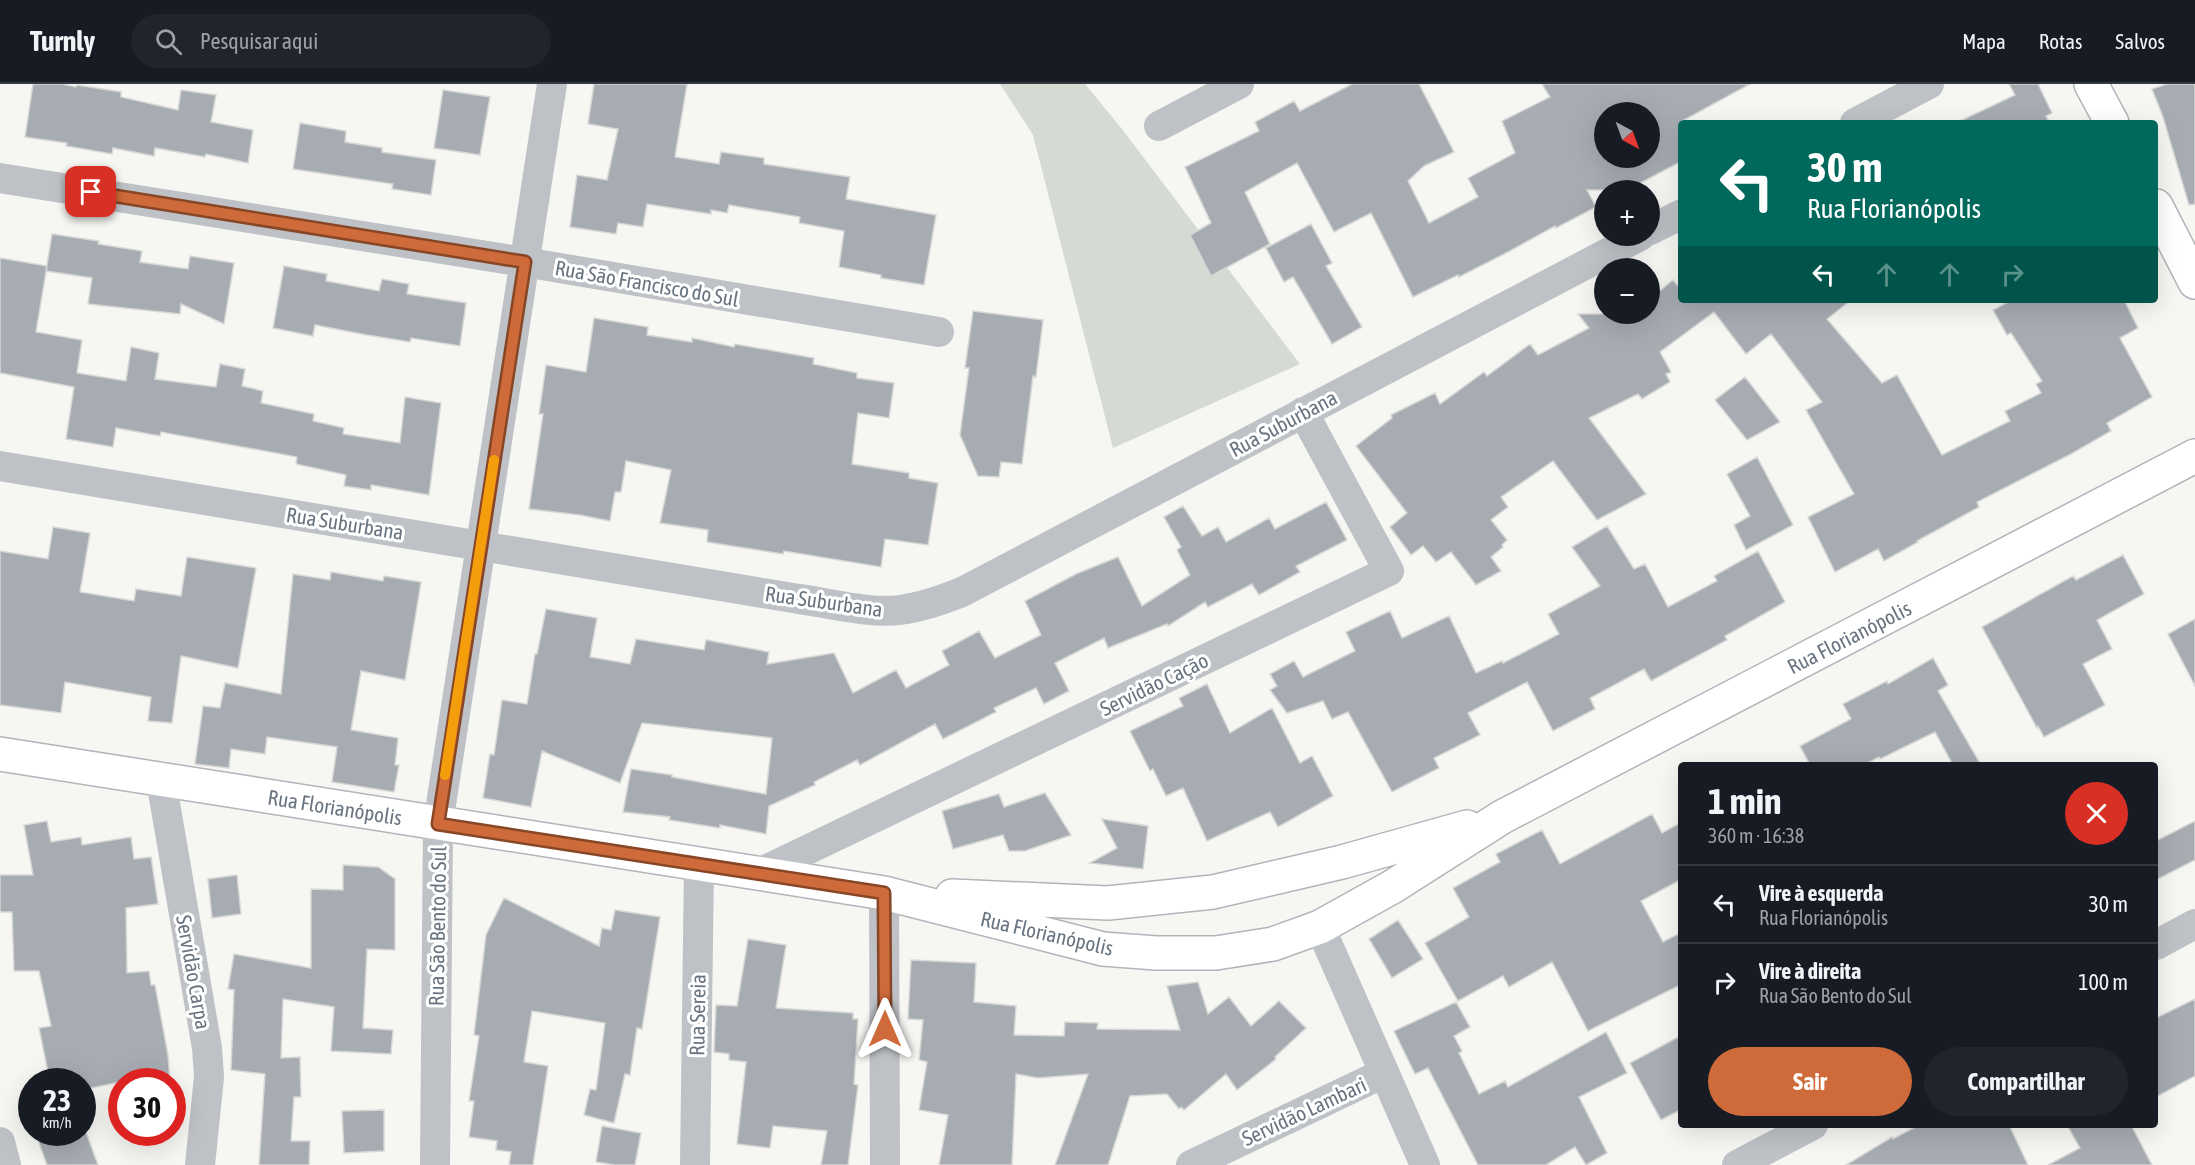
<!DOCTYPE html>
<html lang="pt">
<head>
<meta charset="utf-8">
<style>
	:root { --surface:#171b24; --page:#20242c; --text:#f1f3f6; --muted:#9ea1a6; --line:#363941; --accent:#cf6b3a }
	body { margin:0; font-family:"Asap Condensed",sans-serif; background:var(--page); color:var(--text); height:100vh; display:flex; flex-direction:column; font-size:22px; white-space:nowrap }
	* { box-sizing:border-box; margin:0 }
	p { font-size:20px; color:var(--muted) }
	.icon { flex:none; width:33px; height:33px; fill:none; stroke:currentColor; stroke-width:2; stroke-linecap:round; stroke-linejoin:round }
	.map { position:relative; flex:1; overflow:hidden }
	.sheet { position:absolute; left:1678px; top:678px; width:480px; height:366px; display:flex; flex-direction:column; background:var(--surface); border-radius:6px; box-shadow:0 6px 24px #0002 }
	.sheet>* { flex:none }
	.banner { position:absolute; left:1678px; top:36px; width:480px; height:183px; border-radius:6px; box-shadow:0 6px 24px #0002; background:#00695c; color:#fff; overflow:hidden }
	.needle { width:39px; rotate:139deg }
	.buttons { position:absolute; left:1594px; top:18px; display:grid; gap:12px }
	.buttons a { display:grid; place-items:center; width:66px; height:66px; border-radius:50%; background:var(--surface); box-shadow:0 6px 24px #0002; font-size:30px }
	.speed { position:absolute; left:18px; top:984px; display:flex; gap:12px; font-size:30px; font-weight:700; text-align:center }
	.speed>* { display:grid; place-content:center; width:78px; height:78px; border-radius:50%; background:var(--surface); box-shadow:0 6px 24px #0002; line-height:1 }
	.speed small { font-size:15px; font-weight:400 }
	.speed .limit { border:9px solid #d22; background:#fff; color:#111 }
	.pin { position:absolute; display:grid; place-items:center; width:51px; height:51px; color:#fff; margin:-26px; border-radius:12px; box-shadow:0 3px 9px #0006 }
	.me { position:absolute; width:66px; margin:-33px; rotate:0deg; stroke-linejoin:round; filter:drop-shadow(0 0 4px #0008) }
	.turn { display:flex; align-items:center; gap:21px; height:126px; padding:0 30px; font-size:27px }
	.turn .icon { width:78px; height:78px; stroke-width:2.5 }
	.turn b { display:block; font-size:42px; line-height:51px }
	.lanes { display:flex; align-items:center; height:57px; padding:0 30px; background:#0003; justify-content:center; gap:30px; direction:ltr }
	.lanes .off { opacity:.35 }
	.round { display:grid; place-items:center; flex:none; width:63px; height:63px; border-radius:32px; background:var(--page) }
	.headline { display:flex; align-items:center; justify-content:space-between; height:102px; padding:0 30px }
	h1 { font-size:36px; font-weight:700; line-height:45px }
	.action { display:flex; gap:12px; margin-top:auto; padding:12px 30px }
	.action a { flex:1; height:69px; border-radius:36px; background:var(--accent); color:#fff; font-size:24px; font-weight:700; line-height:69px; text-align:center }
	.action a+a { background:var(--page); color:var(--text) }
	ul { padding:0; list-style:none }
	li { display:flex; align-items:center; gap:18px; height:78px; padding:0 30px; border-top:2px solid var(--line) }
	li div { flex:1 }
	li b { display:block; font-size:22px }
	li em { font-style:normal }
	header { display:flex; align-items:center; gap:36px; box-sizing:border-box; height:84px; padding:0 30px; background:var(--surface); border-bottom:2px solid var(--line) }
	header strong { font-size:28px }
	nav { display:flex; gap:33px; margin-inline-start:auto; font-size:21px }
	.search { width:420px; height:54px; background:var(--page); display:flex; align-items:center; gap:15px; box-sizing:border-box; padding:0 21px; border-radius:33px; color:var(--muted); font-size:22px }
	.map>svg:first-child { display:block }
	.green { fill:#d5dad3 }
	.building { fill:#a6acb2; stroke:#d7d8d6; stroke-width:1.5; fill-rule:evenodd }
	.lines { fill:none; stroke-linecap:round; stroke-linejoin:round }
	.secondary-casing { stroke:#b1b5b9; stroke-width:36 }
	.street { stroke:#bec1c5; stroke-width:30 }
	.secondary { stroke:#fff; stroke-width:33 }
	.route-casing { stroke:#874626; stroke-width:15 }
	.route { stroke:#cf6b3a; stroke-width:10 }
	.slow { stroke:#f59e0b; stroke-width:10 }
	.labels { text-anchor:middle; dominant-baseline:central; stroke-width:6; stroke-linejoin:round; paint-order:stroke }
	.street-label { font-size:21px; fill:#697481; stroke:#fff }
</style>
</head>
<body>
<header>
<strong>Turnly</strong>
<div class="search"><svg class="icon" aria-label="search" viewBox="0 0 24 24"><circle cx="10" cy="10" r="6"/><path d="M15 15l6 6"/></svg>Pesquisar aqui</div>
<nav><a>Mapa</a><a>Rotas</a><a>Salvos</a></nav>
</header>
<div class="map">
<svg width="2195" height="1081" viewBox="0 0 2195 1081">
	<rect width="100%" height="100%" fill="#f6f6f3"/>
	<!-- green -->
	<path class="green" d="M1000 0H1085L1122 45 1300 280 1113 364 1033 51Z"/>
	<!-- building -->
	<path class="building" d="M33 0H62L76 3 77 1 121 8V13L178 26 181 6 216 11 211 38 253 46 248 79 206 70 205 73 155 64 154 72 113 64 112 70 66 62 67 59 25 53Z
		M594 0H687L675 73 719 80 721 68 764 74V80L850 93 846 115 936 131 924 201 881 194V191L839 183 844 147 799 139 800 133 729 121 727 129 711 126V130L647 120 643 143 618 139 616 150 570 143 577 91 607 96 618 45 588 40Z
		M1352 0H1419L1454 68 1424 82 1408 97 1429 139 1478 113 1468 94 1515 69 1502 37 1550 13 1542 0H1750L1682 37V77L1627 106H1587L1596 123 1556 144 1555 142 1508 168 1459 193 1458 191 1413 213 1371 129 1334 148 1297 79 1245 108 1270 160 1211 192 1190 151 1211 139 1185 83 1259 47 1255 38 1294 17 1300 27ZM1605 28H1650V74H1605Z
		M2009 0H2038L2052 29 2046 32 2050 39H1956L2015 11Z
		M2167 0H2195V120L2189 121 2163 33 2152 5Z
		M443 6 490 13 480 71 434 64Z
		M300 39 346 47 345 58 382 64V68L436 76 431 111 392 105 393 100 293 85Z
		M1311 140 1332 179 1326 182 1362 243 1332 260 1293 193 1284 198 1266 164Z
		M52 150 99 157 98 160 142 167 140 178 188 185 190 172 234 179 224 240 181 220 180 230 88 220 92 194 46 187Z
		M0 174 47 182 36 248 82 256 77 289 126 297 131 263 159 269 155 295 216 303 220 280 245 285 242 302 263 307 261 319 314 330 313 337 344 344 343 350 400 359 405 313 441 319 429 411 371 401V406L344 402 346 391 296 380 297 373 161 348 160 352 116 344 113 363 66 355 74 303 0 289Z
		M284 182 327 190 326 197 379 207 382 195 409 200 407 210 466 219 460 262 411 254 410 258 367 251 315 241 313 252 273 244Z
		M1673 196 1682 207V216H1851L1827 235 1882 299 1897 291 1942 371 2010 337 2005 327 2041 309 2036 300 2042 297 2011 249 2007 251 1993 226 2012 216H2124L2138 244 2120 254 2152 313 2107 339 2111 347 2071 370 1977 418 1979 423 1917 457 1918 458 1884 477 1878 465 1835 488 1808 433 1854 410 1806 326 1822 318 1771 250 1746 270 1714 228 1660 268 1671 288 1666 290 1670 298 1642 315 1638 310 1589 334 1646 410 1597 436 1553 377 1501 413 1508 423 1491 436 1507 456 1502 461 1503 463 1491 473 1501 487 1476 501 1451 468 1436 478 1423 462 1411 471 1390 443 1407 429 1356 362 1392 334 1391 331 1435 309 1440 320 1484 288 1487 292 1530 260 1538 271 1589 244 1578 230H1650V215Z
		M973 227 1043 236 1036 293 1033 292 1022 380 1001 378 999 393 978 392 960 351 969 284H965Z
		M594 234 648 243 647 251 692 258V254L734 263 735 260 814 274 813 280 857 289V294L894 299 889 334 858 329 852 380 909 389V394L938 399 928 461 885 455 881 483 784 467 783 470 707 458 708 446 660 439 671 386 626 377 621 408H615L610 437 580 431 529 425 543 330H539L546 281 586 288Z
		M1745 293 1780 338 1747 356 1715 316Z
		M1757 373 1793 441 1746 466 1734 441 1750 432 1727 390Z
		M1326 418 1347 456 1296 482 1300 488 1259 511 1252 500 1208 523 1205 518 1168 542 1167 540 1108 564 1104 554 1055 579 1069 607 1044 620 1036 604 994 624 996 628 943 655 935 640 860 681 857 676 814 698 815 701 769 722 766 750 720 741V744L669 736 670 733 623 728 631 685 672 691V693L766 710 772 654 642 639 620 699 542 667 531 723 483 714 490 670 494 671 502 616 527 620 535 570H537L546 525 597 534 590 573 630 580 636 555 704 566 706 556 769 568 767 580 834 569 853 609 896 586 906 604 949 581 942 567 979 547 995 574 1041 551 1025 517 1076 490 1118 473 1142 522 1190 491 1177 466 1181 463 1164 433 1183 422 1202 452 1218 443 1226 458 1269 434 1275 445Z
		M1607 442 1634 485 1645 480 1668 523 1717 497 1714 492 1758 467 1785 518 1725 552 1727 556 1651 597 1644 585 1590 614 1595 625 1553 647 1527 598 1468 629 1480 651 1434 674 1439 684 1392 708 1348 628 1332 635 1323 617 1287 629 1270 606 1277 602 1270 590 1294 577 1303 593 1355 567 1346 548 1390 527 1402 554 1449 532 1476 589 1502 577 1503 579 1559 550 1548 530 1600 502 1572 463Z
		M53 443 90 449 80 508 134 517 136 505 181 512 187 473 256 484 238 584 181 572 172 639 148 637 151 613 65 598 61 629 0 621V467L48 475Z
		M2123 471 2144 510 2097 536 2112 565 2083 580 2105 621 2044 653 2038 642 2037 644 1982 543 2073 492 2076 496Z
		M331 488 383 497 384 492 421 498 405 596 361 587 351 646 398 654 395 681H399L394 708 332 698 337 663 267 653 265 670 231 665 229 684 195 680 203 622 220 624 225 599 281 610 293 490 330 496Z
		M2195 535V602L2168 550Z
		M1933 574 1948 601 1938 607 1981 681H1953L1935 648 1880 675 1879 673 1864 681H1810L1800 662 1851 635 1843 620 1887 597 1888 600Z
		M1207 600 1230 649 1272 624 1300 679 1312 672 1333 712 1278 743 1270 728 1207 757 1183 704 1166 712 1153 685 1150 687 1130 647 1183 622 1179 614Z
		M1045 709 1071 751 1025 767H1009L1003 751 953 765 942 727 999 710 1004 723Z
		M1652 730 1662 749 1682 738V795L1641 817 1663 858 1682 848V900L1588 947 1552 878 1509 903 1503 892 1458 917 1425 859 1469 833 1453 804 1500 778 1496 770 1542 746 1560 780Z
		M1102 735 1148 742 1143 785 1090 779 1117 764Z
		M47 737 51 758 81 753 82 761 131 753 134 775 151 773 158 820 126 824 127 889 149 887 151 901H155L168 971 170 998H120L82 1006V998H50L39 944 51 942 39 887H14L12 828H0V791H33L24 741Z
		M2195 737V776L2156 796V757Z
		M343 781 378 783 395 795V866L367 865 363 944 393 946 391 970 331 967 334 923 283 915 281 974 300 973 301 1013H294L291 1057H310L309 1081H259L265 990 231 986 234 906 228 905 234 870 311 884V805L343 806Z
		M237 791 241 830 212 834 208 795Z
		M504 814 599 862 602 844 611 846 615 826 660 833 642 945 637 944 630 991 625 990 614 1039 584 1031 590 1005 596 1006 605 939 532 927 524 978 548 982 533 1081H509L511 1068 496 1066 497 1057 469 1053 474 1017H469L479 952 474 951 486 851Z
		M1398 836 1423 875 1392 894 1369 855Z
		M748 855 786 861 776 924 853 929V935H858L854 1000 858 1001 848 1081H821L827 1047 773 1042 770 1064 737 1060 746 978 729 976V970L714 968 716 921 737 922Z
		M911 876 976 879 974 918 1016 922 1014 951 1064 952 1065 938 1098 939 1097 945 1180 946 1167 902 1198 898 1208 930 1229 913 1251 942 1279 917 1306 944 1275 973 1276 975 1237 1006 1226 990 1184 1026 1181 1023 1179 1025 1167 1010 1130 1012 1108 1081H1055L1088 990 1038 994 1016 990 1012 1081H939L948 1031 919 1026 927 978 919 976 923 936 908 935Z
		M2195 915V992L2156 1013V934Z
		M1456 918 1470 943 1454 952 1462 967 1459 969 1479 1010 1505 997 1508 1003 1606 948 1627 989 1579 1013 1607 1069 1586 1081 1575 1063 1546 1081H1478L1428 984 1415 990 1394 947Z
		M1682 951V1025L1661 1036 1630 979Z
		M384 1026V1067L344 1069 342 1027Z
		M1919 1041H2009L2028 1081H1846L1892 1053 1893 1055Z
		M2067 1041H2131L2152 1081H2048L2080 1064Z
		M602 1042 641 1049 635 1081H615L596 1078Z
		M35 1048H86L98 1081H47Z"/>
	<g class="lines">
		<defs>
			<path id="secondary" d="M2091 0 2112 39
				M2156 122 2195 198
				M0 670 884 809 1103 865 1156 869H1216L1273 860 1320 843 1392 803 1502 733 2195 372
				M952 812 1108 819 1213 808 1342 778 1467 743"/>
		</defs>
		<!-- secondary casing -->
		<use href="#secondary" class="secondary-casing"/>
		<!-- street -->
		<path class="street" d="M1855 39 1929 0
			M1159 42 1239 0
			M0 94 524 178 939 248
			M1650 146 1682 130
			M0 382 799 515C830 519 870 530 900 526 922 523 942 516 962 508L1640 152
			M161 696 207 964 209 993 200 1081
			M757 790 1389 487 1303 328
			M884 809 885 1081
			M1320 843 1425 1081
			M2156 861 2195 840
			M0 1058 6 1081
			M435 1081 438 740 552 0
			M695 1081 699 781
			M1191 1081 1384 989
			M1737 1081 1813 1041"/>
		<!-- secondary -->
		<use href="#secondary" class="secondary"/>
	</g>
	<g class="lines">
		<defs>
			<path id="route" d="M91 108 525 178 438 740 884 809 885 945"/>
		</defs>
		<!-- route casing -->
		<use href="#route" class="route-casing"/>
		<!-- route -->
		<use href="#route" class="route"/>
		<!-- slow -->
		<path class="slow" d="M445 691 494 376"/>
	</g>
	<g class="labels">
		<!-- street labels -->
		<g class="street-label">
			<text transform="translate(647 199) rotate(10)">Rua São Francisco do Sul</text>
			<text transform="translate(1283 339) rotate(-28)">Rua Suburbana</text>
			<text transform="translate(345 439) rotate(9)">Rua Suburbana</text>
			<text transform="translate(824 517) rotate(8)">Rua Suburbana</text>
			<text transform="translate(1849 553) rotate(-27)">Rua Florianópolis</text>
			<text transform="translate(1154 600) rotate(-26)">Servidão Cação</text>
			<text transform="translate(335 723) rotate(9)">Rua Florianópolis</text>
			<text transform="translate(437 842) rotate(-89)">Rua São Bento do Sul</text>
			<text transform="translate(1047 849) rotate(13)">Rua Florianópolis</text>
			<text transform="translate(194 888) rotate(80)">Servidão Carpa</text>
			<text transform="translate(697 931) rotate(-89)">Rua Sereia</text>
			<text transform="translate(1304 1027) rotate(-25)">Servidão Lambari</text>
		</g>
	</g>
</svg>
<div class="buttons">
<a><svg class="needle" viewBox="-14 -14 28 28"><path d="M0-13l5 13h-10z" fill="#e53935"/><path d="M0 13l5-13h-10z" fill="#9ea1a6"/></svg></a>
<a>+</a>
<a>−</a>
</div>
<div class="speed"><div>23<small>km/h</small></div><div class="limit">30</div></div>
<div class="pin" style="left:91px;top:108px;background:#d93025"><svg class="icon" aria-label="arrive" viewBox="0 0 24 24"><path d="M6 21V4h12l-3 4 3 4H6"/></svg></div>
<svg class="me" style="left:885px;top:945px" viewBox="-20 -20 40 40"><path d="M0-17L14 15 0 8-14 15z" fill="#cf6b3a" stroke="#fff" stroke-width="4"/></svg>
<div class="banner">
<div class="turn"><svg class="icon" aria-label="left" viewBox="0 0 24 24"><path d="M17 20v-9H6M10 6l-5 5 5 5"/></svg><div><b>30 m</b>Rua Florianópolis</div></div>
<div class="lanes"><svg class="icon" aria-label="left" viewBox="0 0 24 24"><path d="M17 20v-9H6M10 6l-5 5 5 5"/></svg><svg class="icon off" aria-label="ahead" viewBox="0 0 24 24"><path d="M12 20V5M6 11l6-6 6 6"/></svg><svg class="icon off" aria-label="ahead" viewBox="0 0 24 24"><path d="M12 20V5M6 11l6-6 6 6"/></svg><svg class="icon off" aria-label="right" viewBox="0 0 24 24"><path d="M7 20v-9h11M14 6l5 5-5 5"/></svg></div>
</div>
<section class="sheet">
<div class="headline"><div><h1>1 min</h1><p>360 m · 16:38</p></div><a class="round" style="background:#d93025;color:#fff"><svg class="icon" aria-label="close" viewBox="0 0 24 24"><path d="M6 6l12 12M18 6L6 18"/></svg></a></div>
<ul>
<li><svg class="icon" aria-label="left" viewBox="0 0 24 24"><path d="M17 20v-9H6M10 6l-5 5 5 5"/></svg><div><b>Vire à esquerda</b><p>Rua Florianópolis</p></div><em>30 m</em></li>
<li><svg class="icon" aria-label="right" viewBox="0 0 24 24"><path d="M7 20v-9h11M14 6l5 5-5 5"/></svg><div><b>Vire à direita</b><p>Rua São Bento do Sul</p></div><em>100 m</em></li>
</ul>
<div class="action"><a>Sair</a><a>Compartilhar</a></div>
</section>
</div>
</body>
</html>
